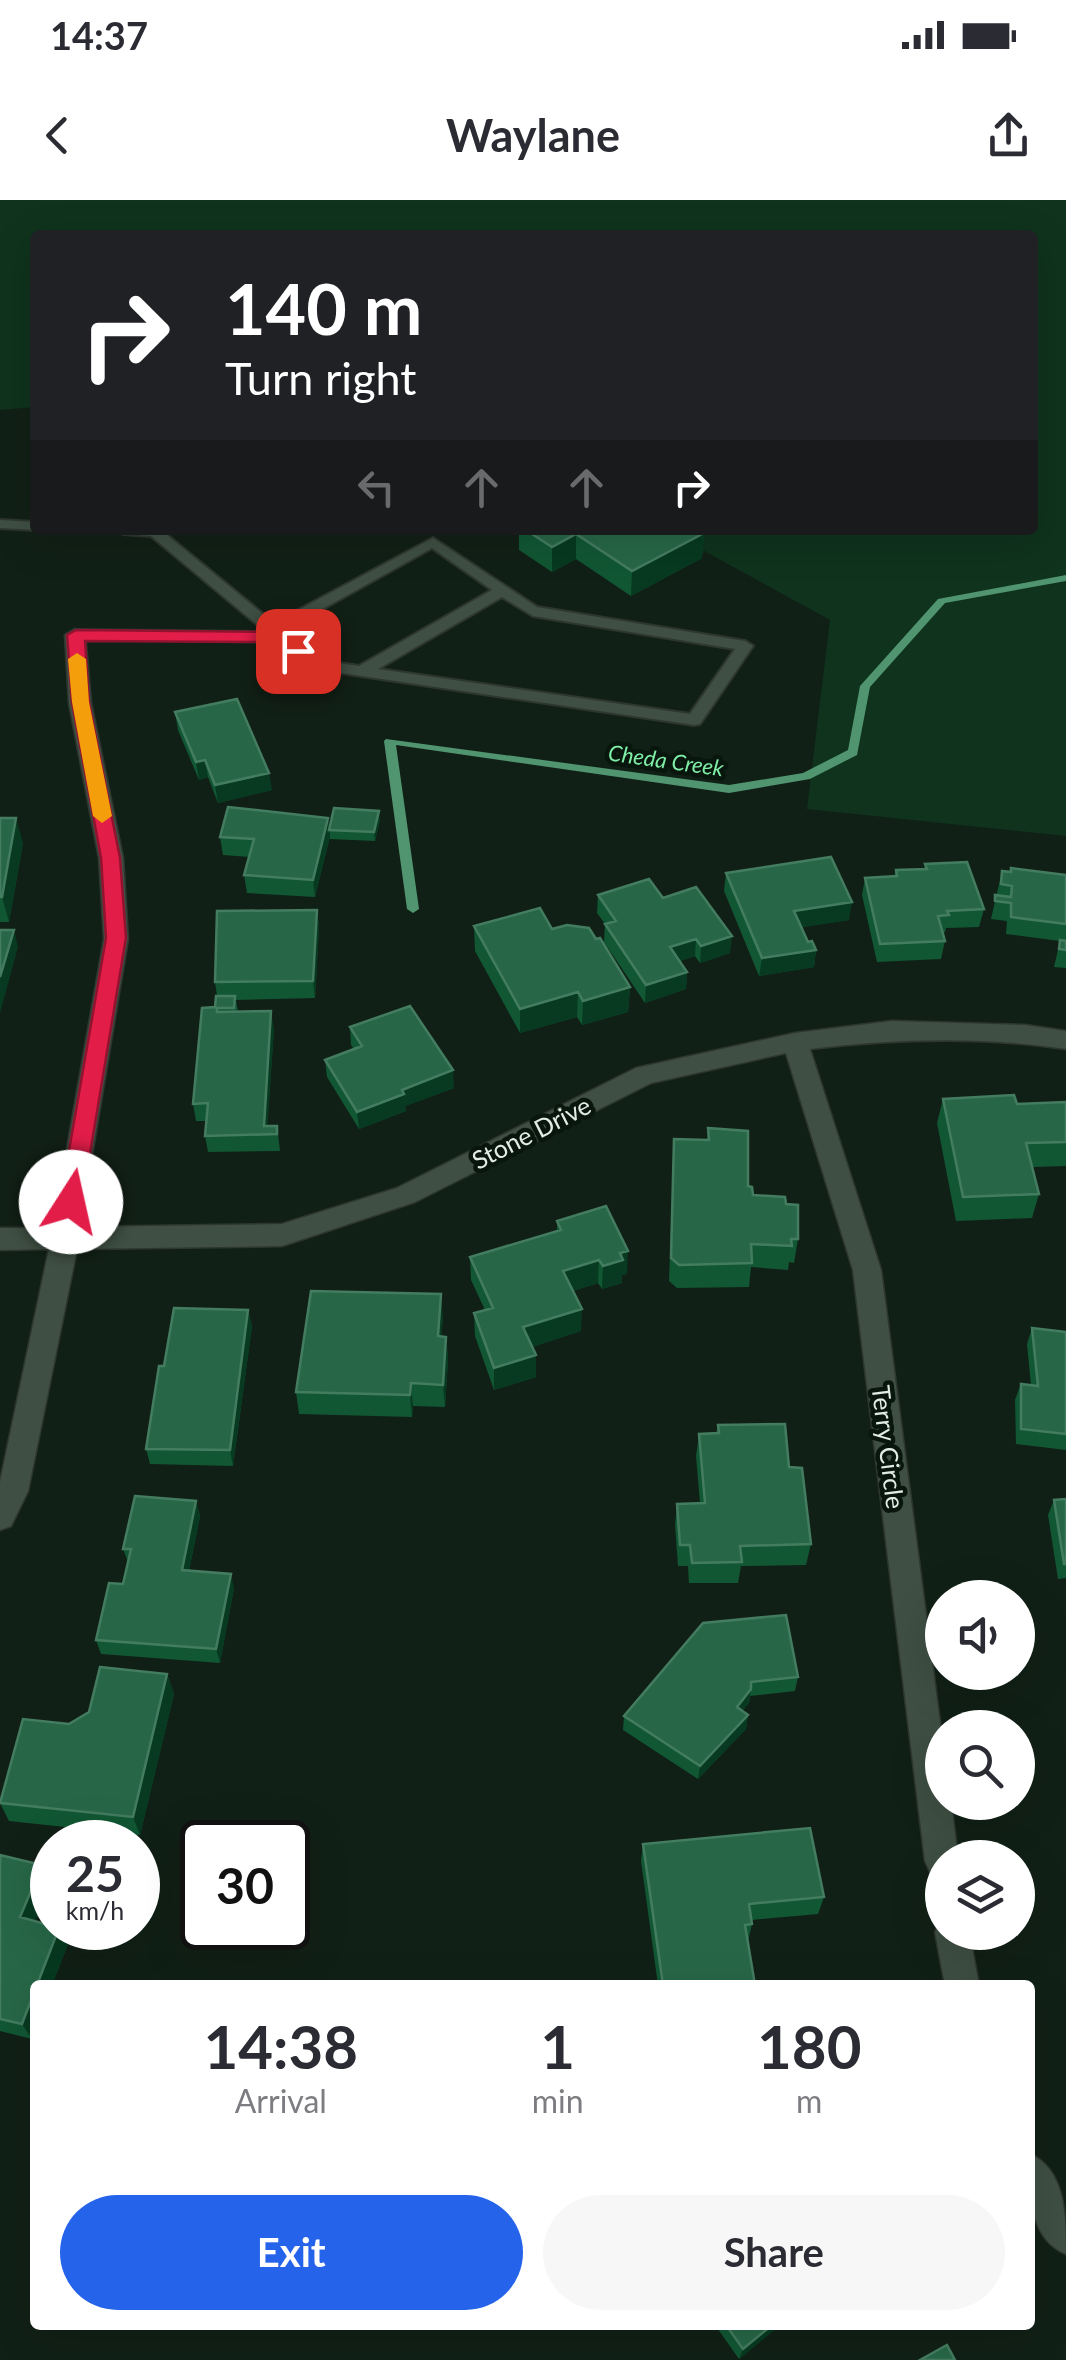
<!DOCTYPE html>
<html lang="en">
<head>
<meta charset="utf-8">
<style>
	:root { --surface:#fff; --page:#f7f7f7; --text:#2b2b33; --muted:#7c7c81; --accent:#2563eb }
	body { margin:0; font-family:Lato,sans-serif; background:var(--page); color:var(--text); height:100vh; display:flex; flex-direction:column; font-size:38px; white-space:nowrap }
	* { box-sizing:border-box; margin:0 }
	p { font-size:32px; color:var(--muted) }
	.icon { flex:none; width:55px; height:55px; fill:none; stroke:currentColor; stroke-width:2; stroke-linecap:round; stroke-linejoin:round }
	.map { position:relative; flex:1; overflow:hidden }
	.side { position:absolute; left:30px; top:1780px; width:1005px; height:350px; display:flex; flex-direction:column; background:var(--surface); border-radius:10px; box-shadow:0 10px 40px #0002 }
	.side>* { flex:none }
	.guide { position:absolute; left:30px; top:30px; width:1008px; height:305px; border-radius:10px; box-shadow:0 10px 40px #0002; background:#202124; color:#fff; overflow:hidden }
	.controls { position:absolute; left:925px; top:1380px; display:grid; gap:20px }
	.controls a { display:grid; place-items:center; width:110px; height:110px; border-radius:50%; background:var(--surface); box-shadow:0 10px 40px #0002; font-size:50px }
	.speed { position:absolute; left:30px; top:1620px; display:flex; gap:20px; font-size:50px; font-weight:700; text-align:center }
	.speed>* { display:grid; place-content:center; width:130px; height:130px; border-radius:50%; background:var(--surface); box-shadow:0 10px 40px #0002; line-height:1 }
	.speed small { font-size:25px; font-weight:400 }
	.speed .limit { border:5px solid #111; border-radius:15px; background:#fff; color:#111 }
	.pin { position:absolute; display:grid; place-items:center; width:85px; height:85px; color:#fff; margin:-42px; border-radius:20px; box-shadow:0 5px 15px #0006 }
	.me { position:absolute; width:110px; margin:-55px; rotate:10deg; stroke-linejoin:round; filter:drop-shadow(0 0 8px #0008) }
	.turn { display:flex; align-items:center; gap:35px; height:210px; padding:0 30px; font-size:45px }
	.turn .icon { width:130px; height:130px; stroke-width:2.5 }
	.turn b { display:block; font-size:70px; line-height:85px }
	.lanes { display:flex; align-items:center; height:95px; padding:0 30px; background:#0003; justify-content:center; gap:50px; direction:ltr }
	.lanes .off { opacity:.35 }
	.eta { display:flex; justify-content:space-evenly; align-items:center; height:170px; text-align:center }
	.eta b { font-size:60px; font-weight:700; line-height:70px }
	.primary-button { display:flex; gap:20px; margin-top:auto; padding:20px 30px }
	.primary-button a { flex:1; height:115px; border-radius:60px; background:var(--accent); color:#fff; font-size:40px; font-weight:700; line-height:115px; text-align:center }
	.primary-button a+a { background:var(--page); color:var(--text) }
	.status { display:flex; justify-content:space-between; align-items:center; height:70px; padding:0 50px; background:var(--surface); direction:ltr }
	.status svg { height:28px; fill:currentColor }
	header { display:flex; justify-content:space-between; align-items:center; height:130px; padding:0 30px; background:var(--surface); font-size:45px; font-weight:700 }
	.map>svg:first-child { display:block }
	.green { fill:#0f331d }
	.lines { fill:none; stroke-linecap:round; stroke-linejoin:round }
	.stream { fill:#509570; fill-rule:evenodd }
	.service-casing { stroke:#2e3630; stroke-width:4 }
	.minor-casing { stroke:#2e3630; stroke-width:3 }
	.service { fill:#3f4f43; fill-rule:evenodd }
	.minor { fill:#3f4f43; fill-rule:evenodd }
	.wall { fill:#115734 }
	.shaded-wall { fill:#073a20 }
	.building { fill:#276747; stroke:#447c60; stroke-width:2.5 }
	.route { fill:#e11d48; stroke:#92132f; stroke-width:2.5 }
	.slow { fill:#f59e0b }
	.labels { text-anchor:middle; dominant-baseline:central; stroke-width:9; stroke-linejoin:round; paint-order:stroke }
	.far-water-label { font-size:22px; font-style:italic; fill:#7fefa7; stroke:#08160d }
	.street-label { font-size:25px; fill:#e2ece5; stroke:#08160d }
</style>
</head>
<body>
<div class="status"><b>14:37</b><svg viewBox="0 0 49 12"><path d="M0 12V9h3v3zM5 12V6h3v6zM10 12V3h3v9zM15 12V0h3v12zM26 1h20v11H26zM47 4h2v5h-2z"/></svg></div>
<header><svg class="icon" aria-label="back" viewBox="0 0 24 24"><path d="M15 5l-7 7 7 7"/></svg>Waylane<svg class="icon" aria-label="share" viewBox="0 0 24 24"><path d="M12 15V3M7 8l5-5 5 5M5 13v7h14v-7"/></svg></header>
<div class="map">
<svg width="1066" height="2160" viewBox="0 0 1066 2160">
	<rect width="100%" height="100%" fill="#112016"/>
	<!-- green -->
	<path class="green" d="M0 0H1066V636L807 609 830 420 666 330H1032V35H35V207L0 210Z"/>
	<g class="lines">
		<!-- stream -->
		<path class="stream" d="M1066 375V381L945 403 870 487 857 555 810 579 729 593 396 545 419 709 413 713 407 709 384 541 386 539 729 585 803 573 848 550 860 486 938 399Z"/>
		<defs>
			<path id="service" d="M0 320 35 322 36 330 0 328Z
				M116 330H161L274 423 433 338 537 407 745 441 753 446 700 524 694 525 314 469 278 442 70 438 67 435 75 430 266 432 151 336 123 334ZM432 348 492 390 359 466 319 460 283 431ZM502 397 533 416 735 449 690 514 378 469Z"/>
			<path id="minor" d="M75 429 85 435 91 503 123 658 128 739 80 1027 282 1024 397 988 636 868 795 833 892 821 1025 825 1066 831V849C980 836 895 839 810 849L881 1070 942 1538V1602H951L958 1658H942V1677L930 1672 925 1661 853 1070 786 853 651 883 415 1002 282 1046 77 1049 28 1291 11 1326 0 1330V1282L49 1049 0 1050V1028H53L104 739 99 658 69 503 65 435Z
				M942 1719V1732H969L979 1785H945L935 1732Z
				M1030 1954C1066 1970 1066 2018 1066 2054 1027 2038 1030 1989 1030 1954Z"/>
		</defs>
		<!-- service casing -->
		<use href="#service" class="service-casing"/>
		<!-- minor casing -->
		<use href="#minor" class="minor-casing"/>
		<!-- service -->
		<use href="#service" class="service"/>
		<!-- minor -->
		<use href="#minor" class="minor"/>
	</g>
	<!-- wall -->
	<path class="wall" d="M519 330H698L704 333 702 358 631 396 576 359 552 372 519 350Z
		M175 512 272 590 218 603 208 577 199 580 178 530Z
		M0 618 23 643 9 722H0Z
		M328 618 330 636 315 697 247 693 244 675 250 657 223 655 220 637Z
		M380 620 375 641 330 639 329 630Z
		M925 664 984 709 979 727 946 728 945 732 942 733 945 741 941 759 877 762 862 695 865 678 894 676 896 670 924 669Z
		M1002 671 1066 675V768L1054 767 1060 741 1006 734 1007 721 991 719Z
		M726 673 849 720 801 727 808 742 816 750 814 767 759 776 724 691Z
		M598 695 663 698 730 753 700 763 695 756 680 761 687 772 686 789 645 803 604 742 605 724 597 713Z
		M317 710 319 727 315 798 236 800 238 812 274 829 267 926H277L280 951 208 952 205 936 207 921H196L193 904 215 807 217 796 215 782Z
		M474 726 552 729 630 787 628 812 582 825 577 817 520 833 475 751Z
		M350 827 454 888 405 906 406 911 359 929 327 877 325 860 354 849 351 845Z
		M943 899 1017 904 1066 902V966L1032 967 1039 994 1032 1018 956 1021 937 923Z
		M708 928 748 986 753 995 786 1004 798 1039 794 1063 789 1062 788 1070 751 1067 749 1087 677 1088 669 1081 674 939 707 940Z
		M557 1021 627 1074 622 1075V1083L602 1089 598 1083 573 1091 581 1131 532 1147 536 1177 494 1190 475 1136 474 1113 485 1110 471 1080 470 1057 557 1031Z
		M248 1110 252 1126 233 1266 150 1264 146 1249 164 1166Z
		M443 1117 441 1136 446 1137 448 1159 445 1207 413 1206 412 1217 299 1214 296 1192Z
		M1032 1128 1066 1132V1250L1016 1244 1015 1200 1021 1184 1031 1185 1027 1144Z
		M718 1225 789 1267 811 1344 806 1365 741 1366 738 1383H689L688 1366H678L675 1325 677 1304 700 1303 696 1256 699 1234 716 1233Z
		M1066 1299V1378L1058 1379 1048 1315 1054 1300Z
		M196 1301 200 1316 189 1371 234 1388 220 1463 101 1454 96 1440 123 1384 128 1362 123 1349Z
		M703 1423 798 1477 795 1491 750 1496 749 1503 742 1511 748 1515 746 1529 698 1579 623 1530 624 1516Z
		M167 1474 174 1494 140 1635 9 1621 0 1603 69 1524 89 1512Z
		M643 1644 824 1697 818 1714 751 1720 752 1724 748 1741 755 1785H658L641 1661Z
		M0 1655 42 1665 51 1683 35 1721 68 1744 52 1785H35V1831L32 1839 0 1831Z
		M715 2125H780L739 2159Z"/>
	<!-- shaded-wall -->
	<path class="shaded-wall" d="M704 333 702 358 631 396 632 371Z
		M576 334V359L552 372V347Z
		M205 560 208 577 199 580 196 562Z
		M269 573 272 590 218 603 215 585Z
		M379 611 380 620 375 641 374 632Z
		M16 618 23 643 9 722 2 697Z
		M328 618 330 636 315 697 313 680Z
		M852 702 849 720 792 729 794 711Z
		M317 710 319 727 315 798 313 781Z
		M14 730 18 747 0 813V777Z
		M732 736 730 753 700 763 701 746Z
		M696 739 695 756 669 765 670 747Z
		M816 750 814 767 759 776 762 758Z
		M687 772 686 789 645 803 646 785Z
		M630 787 628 812 582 825 583 801Z
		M578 792 577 817 520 833V809Z
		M271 811 274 829 267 934 264 926Z
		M453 870 454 888 405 906 406 911 359 929 357 912 402 890Z
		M628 1051 627 1074 622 1075V1083L602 1089 603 1066 620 1053Z
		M599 1060 598 1083 563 1094V1071Z
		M441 1094 443 1117 440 1159 438 1136Z
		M582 1109 581 1131 523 1150V1127Z
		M248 1110 252 1126 233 1266 230 1250Z
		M446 1137 448 1159 445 1207 443 1185Z
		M536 1155V1177L494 1190V1168Z
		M411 1183 413 1206 412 1217 410 1195Z
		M196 1301 200 1316 186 1385 182 1370Z
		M231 1374 234 1388 220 1463 216 1449Z
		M167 1474 174 1494 140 1635 133 1617Z
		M751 1489 749 1503 734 1521 737 1507Z
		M748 1515 746 1529 698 1579 700 1566Z
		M42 1665 51 1683 30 1734 20 1717Z
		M59 1728 68 1744 52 1785H37Z
		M35 1790V1831L32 1839 22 1824Z
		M772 2125H780L739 2159 743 2149Z"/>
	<!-- building -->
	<path class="building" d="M526 330H698L704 333 632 371 576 334 552 347Z
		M237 499 269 573 215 585 205 560 196 562 175 512Z
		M228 607 328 618 313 680 244 675 254 639 220 637Z
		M334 608 379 611 374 632 329 630Z
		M0 618H16L2 697H0Z
		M831 657 852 702 794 711 808 742 812 741 816 750 762 758 726 673Z
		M967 662 984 709 947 711 949 715 938 716 945 741 880 744 865 678 897 676 896 670 927 669 925 664Z
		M1011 668 1066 675V724L1011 717V703L995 701V695L1011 697 1012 686 1001 684 1002 671 1011 672Z
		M649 679 663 698 696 687 732 736 701 746 696 739 670 747 687 772 646 785 605 724 616 721 598 695Z
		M540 708 552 729 567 725 589 728 596 739 600 738 630 787 583 801 578 792 520 809 474 726Z
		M317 710 313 781 215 782 217 711Z
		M0 730H14L0 777Z
		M1060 740 1066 741V750L1059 749Z
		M216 796H235L234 808H217V812L271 811 264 926H277V934L205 936 208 903 193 904 202 808 215 807Z
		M410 806 453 870 402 890 404 894 357 912 325 860 362 846 350 827Z
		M1014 895 1017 904 1066 902V942L1026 943 1039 994 963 997 943 899Z
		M708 928 748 931V986L752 987 753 995 785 997 786 1004 798 1005V1039H791L792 1046 751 1044 752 1063 679 1065 671 1058 674 939 709 940Z
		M606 1006 628 1051 620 1053 623 1060 603 1066 599 1060 563 1071 582 1109 523 1127 536 1155 494 1168 474 1113 493 1108 470 1057 561 1030 557 1021Z
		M311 1091 441 1094 438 1136 446 1137 443 1185 411 1183 410 1195 296 1192Z
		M174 1108 248 1110 230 1250 146 1249 159 1166H164Z
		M1032 1128 1066 1132V1234L1021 1229V1184L1038 1186Z
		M785 1224 789 1267 802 1268 811 1344 740 1346 742 1362 692 1363 690 1345H680L677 1304 705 1303 699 1234 719 1233 718 1225Z
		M135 1296 196 1301 182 1370 231 1374 216 1449 96 1440 109 1383 123 1384 131 1349H123Z
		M1066 1299V1364H1064L1054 1300Z
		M786 1415 798 1477 751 1482V1489L737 1507 748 1515 700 1566 624 1516 703 1423Z
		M100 1467 167 1474 133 1617 0 1603 23 1519 69 1524 89 1512Z
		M810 1628 824 1697 749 1704 752 1724 745 1725 755 1785H663L643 1644Z
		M0 1655 42 1665 20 1717 52 1726V1728H59L37 1785H35V1790L22 1824 0 1819Z
		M726 2125H772L743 2149Z
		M947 2145 955 2160H920Z"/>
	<!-- route -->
	<path class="route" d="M76 430 281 432 306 451 304 455H291L277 442 85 441 89 502 120 658 126 738 82 1002 71 1010 60 1002 106 738 101 658 72 502 67 435Z"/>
	<!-- slow -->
	<path class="slow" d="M77 453 86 459 89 502 112 616 102 623 93 616 72 502 68 459Z"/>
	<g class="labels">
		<!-- far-water labels -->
		<g class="far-water-label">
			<text transform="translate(666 560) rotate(8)">Cheda Creek</text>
		</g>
		<!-- street labels -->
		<g class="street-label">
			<text transform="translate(531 932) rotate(-27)">Stone Drive</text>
			<text transform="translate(889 1247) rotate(83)">Terry Circle</text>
		</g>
	</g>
</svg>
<div class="controls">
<a><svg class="icon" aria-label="sound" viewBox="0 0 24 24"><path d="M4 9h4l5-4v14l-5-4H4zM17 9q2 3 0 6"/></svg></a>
<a><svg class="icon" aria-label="search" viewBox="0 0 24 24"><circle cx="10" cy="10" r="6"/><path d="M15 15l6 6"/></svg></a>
<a><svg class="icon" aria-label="layers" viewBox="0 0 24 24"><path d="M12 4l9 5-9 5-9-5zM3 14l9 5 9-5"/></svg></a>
</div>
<div class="speed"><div>25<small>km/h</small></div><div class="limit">30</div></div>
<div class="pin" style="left:298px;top:451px;background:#d93025"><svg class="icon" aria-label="arrive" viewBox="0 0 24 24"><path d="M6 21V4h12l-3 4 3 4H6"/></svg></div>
<svg class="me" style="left:71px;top:1002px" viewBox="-20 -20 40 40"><circle r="19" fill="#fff"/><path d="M0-13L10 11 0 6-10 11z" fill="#e11d48"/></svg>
<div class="guide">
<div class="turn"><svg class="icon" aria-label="right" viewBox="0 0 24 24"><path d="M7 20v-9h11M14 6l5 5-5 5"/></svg><div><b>140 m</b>Turn right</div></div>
<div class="lanes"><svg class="icon off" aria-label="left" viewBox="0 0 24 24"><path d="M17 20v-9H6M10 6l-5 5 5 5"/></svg><svg class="icon off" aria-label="ahead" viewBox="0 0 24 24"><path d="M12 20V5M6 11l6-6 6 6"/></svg><svg class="icon off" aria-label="ahead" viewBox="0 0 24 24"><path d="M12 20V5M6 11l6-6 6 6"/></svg><svg class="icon" aria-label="right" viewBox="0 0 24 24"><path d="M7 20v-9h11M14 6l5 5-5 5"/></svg></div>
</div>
<section class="side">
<div class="eta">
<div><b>14:38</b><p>Arrival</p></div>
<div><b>1</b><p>min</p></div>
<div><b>180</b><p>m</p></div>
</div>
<div class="primary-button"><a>Exit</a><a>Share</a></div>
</section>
</div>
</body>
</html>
